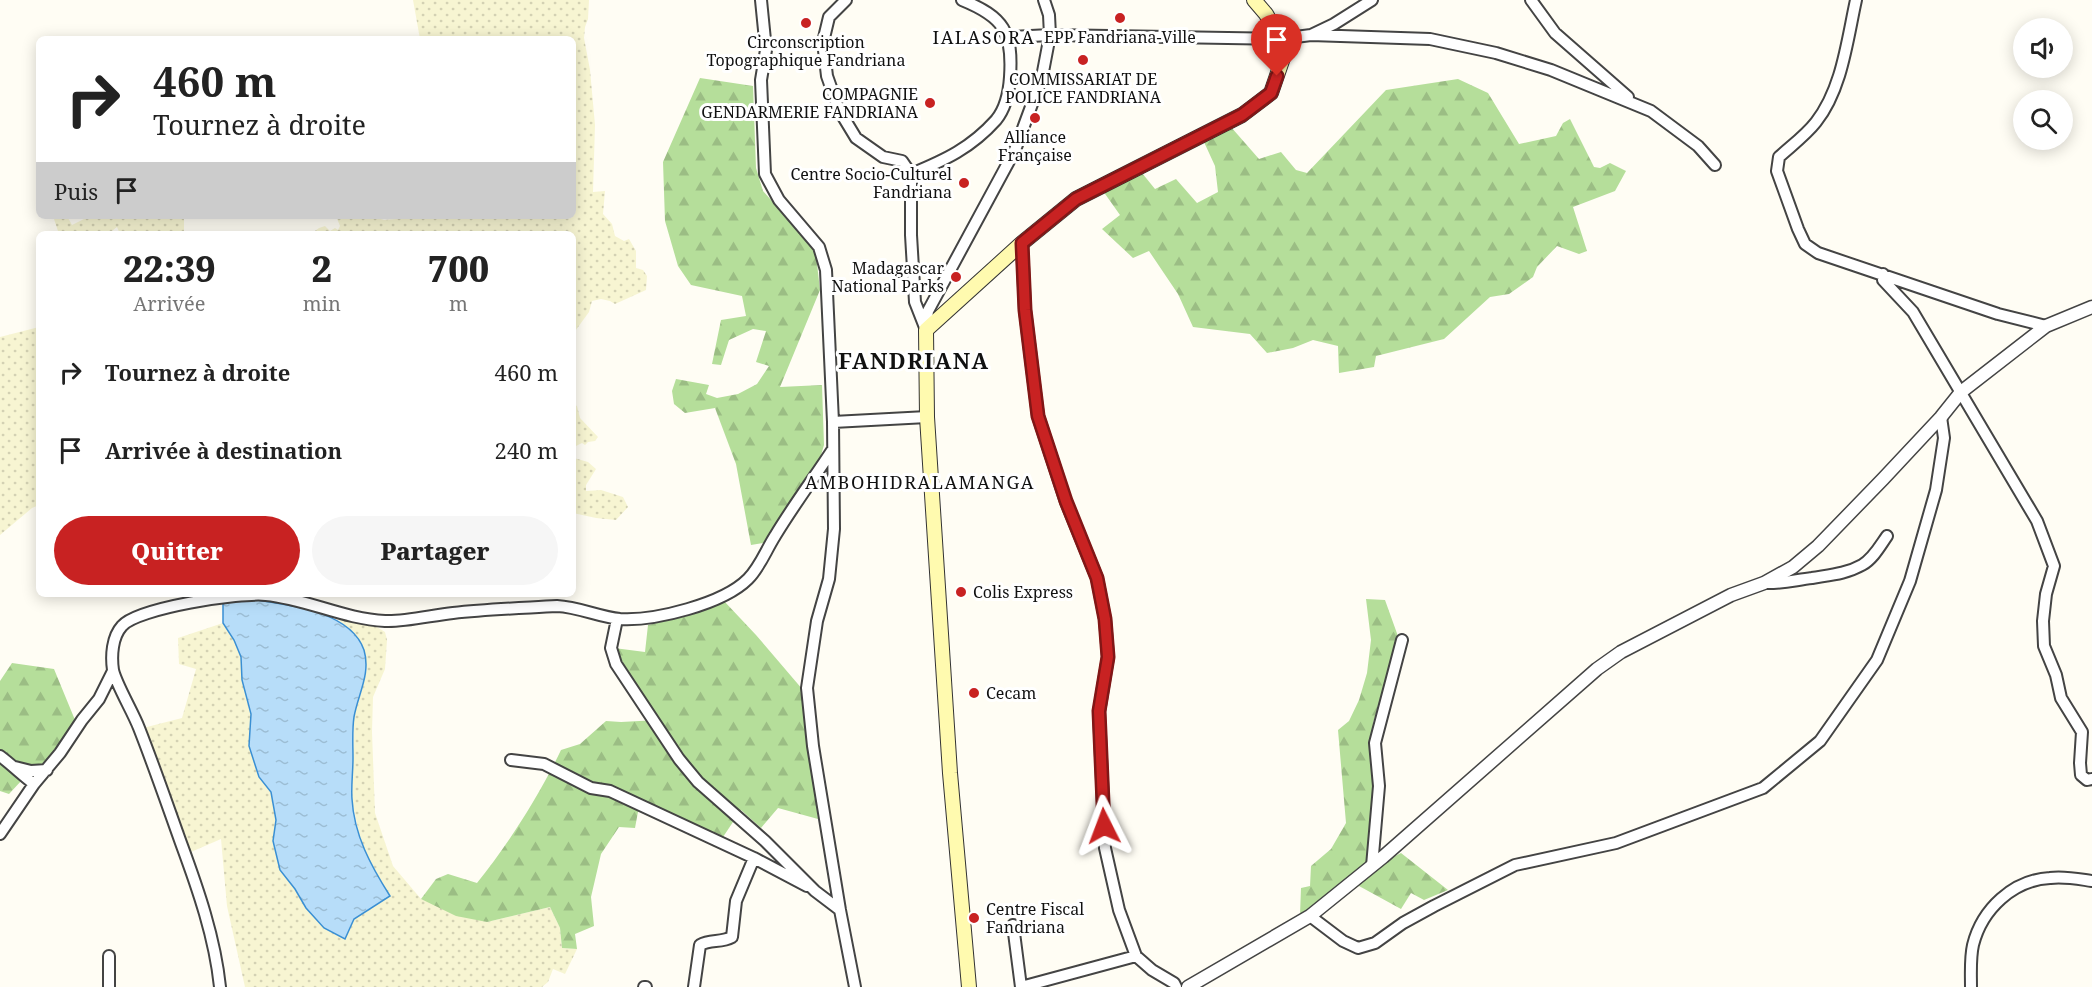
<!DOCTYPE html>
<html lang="fr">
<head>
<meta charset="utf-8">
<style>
	:root { --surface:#fff; --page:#f6f6f6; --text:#222; --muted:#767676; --accent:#c82222 }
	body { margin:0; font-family:"Noto Serif",serif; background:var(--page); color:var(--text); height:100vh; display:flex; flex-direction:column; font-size:22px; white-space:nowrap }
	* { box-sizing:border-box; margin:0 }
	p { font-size:20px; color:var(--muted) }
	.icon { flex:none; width:33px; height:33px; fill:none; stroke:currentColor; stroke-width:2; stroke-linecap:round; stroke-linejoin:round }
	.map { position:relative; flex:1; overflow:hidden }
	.panel { position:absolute; left:36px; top:231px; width:540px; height:366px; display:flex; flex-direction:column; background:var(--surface); border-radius:9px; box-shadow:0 3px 15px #0003 }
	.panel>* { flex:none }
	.top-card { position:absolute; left:36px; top:36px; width:540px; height:183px; border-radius:9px; box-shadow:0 3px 15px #0003; background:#fff; color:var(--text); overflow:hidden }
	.controls { position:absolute; left:2013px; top:18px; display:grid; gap:12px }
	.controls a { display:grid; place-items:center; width:60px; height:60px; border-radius:50%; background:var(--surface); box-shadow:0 3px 15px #0003; font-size:30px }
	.pin { position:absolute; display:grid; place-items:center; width:51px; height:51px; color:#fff; margin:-62px -26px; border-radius:50% 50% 50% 0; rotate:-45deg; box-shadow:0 0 6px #0007 }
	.pin .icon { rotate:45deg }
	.me { position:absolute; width:66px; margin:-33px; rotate:357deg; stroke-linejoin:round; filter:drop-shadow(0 0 4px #0008) }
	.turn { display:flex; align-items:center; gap:21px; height:126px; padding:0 18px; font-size:27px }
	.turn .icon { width:78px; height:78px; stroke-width:2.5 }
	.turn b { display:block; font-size:42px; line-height:51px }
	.then { display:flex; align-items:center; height:57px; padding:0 18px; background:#0003; gap:12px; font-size:22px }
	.eta { display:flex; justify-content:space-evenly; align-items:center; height:102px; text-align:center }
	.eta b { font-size:36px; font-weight:800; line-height:42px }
	.primary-button { display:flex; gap:12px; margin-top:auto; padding:12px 18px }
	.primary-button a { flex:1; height:69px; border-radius:36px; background:var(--accent); color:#fff; font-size:24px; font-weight:800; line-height:69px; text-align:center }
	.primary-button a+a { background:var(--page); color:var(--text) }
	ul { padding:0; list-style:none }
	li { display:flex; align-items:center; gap:18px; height:78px; padding:0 18px }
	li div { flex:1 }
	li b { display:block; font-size:22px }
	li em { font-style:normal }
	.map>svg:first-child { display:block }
	.farmland { fill:url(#farmland-dots) }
	.forest { fill:url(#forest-firs) }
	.water { fill:url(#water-ripples); stroke:#3a8fd3; stroke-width:1.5 }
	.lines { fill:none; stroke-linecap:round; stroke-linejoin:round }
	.minor-casing { stroke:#444; stroke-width:14 }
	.tertiary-casing { stroke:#444; stroke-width:15 }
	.secondary-casing { stroke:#333; stroke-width:16 }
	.minor { stroke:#fff; stroke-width:10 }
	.tertiary { stroke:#fff; stroke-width:12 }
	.secondary { stroke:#fffaaf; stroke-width:14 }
	.route-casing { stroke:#821616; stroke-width:15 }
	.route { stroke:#c82222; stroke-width:10 }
	.poi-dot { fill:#c82222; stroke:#fff; stroke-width:2 }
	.labels { text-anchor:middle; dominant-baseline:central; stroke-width:6; stroke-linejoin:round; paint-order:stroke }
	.poi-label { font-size:16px; fill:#111; stroke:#fff }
	.neighbourhood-label { font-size:18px; letter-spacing:1.5px; fill:#111; stroke:#fff }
	.district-label { font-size:22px; font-weight:bold; letter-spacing:1.5px; fill:#111; stroke:#fff }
</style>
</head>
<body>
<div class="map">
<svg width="2092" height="987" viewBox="0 0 2092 987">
	<defs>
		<pattern id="farmland-dots" width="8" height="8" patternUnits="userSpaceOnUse" patternTransform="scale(1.5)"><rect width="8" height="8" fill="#f7f5d2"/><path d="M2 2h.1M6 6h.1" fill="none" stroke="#d3d1b3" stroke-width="1.8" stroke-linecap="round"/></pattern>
		<pattern id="forest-firs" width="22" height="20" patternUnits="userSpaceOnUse" patternTransform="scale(1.5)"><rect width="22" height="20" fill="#b5de9a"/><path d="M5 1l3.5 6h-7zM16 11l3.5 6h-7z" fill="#9bbd84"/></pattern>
		<pattern id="water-ripples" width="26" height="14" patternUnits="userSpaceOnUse" patternTransform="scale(1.5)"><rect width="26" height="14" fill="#b7ddf9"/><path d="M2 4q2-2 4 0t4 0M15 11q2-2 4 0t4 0" fill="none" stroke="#9cbdd4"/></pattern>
	</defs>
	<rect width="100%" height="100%" fill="#fffdf4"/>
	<!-- farmland -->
	<path class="farmland" d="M413 0H589L588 19 585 27 584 38 590 70 595 125 593 192 605 191 603 214 612 224 615 236 624 241 629 239 636 251V268L643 270 647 276 646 290 615 304 610 301 601 299 592 301 589 312 573 334V234H294L306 232 312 233 319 228 325 226 330 231 335 228 338 230 340 226 336 216H371L384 220 397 219 400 216H573V39H420Z
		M53 216H67L72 225 90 216H184V234H120L117 227 108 234H59Z
		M39 327V505L32 508 0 535V337Z
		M573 404 577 406 580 418 598 437 595 441 588 442 585 445 582 443 574 447V458L588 462 596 469 586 485V491L601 490 623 497 628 507 616 520 596 518 573 513Z
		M341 618 377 627 385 632 387 640 385 669 373 697 372 732 375 813 393 866 421 899 487 922 550 907 560 928 562 948 577 949 565 974 553 969 548 982 542 987H245L227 906 221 839 191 852 175 808 167 803 143 728 182 718 196 669 179 664 178 638 223 623 234 640 241 657 242 680 251 714 249 746 259 777 271 792 276 820 273 841 280 870 295 889 306 908 347 932 354 919 390 896 373 869 362 846 352 801 354 718 367 669 350 629 338 621Z"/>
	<!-- forest -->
	<path class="forest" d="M700 78 753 86 756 168 763 191 808 241 816 255 820 290 780 387 822 385 824 445 819 462 763 543 751 545 736 464 715 408 685 413 674 404 672 391 676 379 709 385 706 394 717 398 738 394 757 384 769 366 756 362 766 331 753 329 729 340 721 365 712 364 721 320 746 316 742 296 691 285 678 266 665 221 663 162Z
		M1458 79 1488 93 1519 144 1556 136 1563 123 1570 119 1594 167 1600 168 1610 163 1626 171 1615 191 1573 207 1587 251 1579 254 1557 246 1537 267 1533 277 1509 294 1490 297 1444 339 1376 356 1374 367 1339 373 1338 346 1313 340 1293 348 1267 353 1250 334 1193 327 1178 294 1149 251 1133 258 1102 229 1120 215 1103 191 1142 173 1155 189 1176 179 1197 203 1218 192 1215 166 1204 142 1231 127 1259 159 1281 152 1296 170 1307 173 1386 90Z
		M1366 599 1385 600 1399 639 1373 723 1380 773 1374 867 1401 853 1448 890 1424 900 1411 893 1401 909 1359 886 1300 915 1301 888 1310 886 1311 866 1331 849 1346 823 1338 730 1349 721 1359 700 1367 673 1371 640Z
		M724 601 756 635 803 690 818 819 778 808 761 828 741 810 721 840 640 801 635 828 619 827 601 854 591 897 594 926 575 934 577 949 562 948 560 928 550 907 487 922 456 916 421 899 436 879 448 874 477 883C509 843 539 796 561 750L580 744 606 721 621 722 658 720 614 648 645 652 648 625 687 616Z
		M12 663 54 669 75 720 65 739 43 763 22 780 9 794 0 791V681Z"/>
	<!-- water -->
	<path class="water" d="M257 600C291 605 351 612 364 650 371 674 358 694 354 717 352 730 353 745 353 758 353 772 351 786 352 799 354 835 371 866 390 896L354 919 345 939 324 928 306 908 295 889 280 870 273 841 276 820 271 792 259 777 249 746 251 714 242 680 241 657 234 640 223 623V601Z"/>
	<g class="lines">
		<defs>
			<path id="minor" d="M761 0 766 50 761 80 765 174 779 200 819 247 826 270 833 422 834 529 829 579 817 621 807 688 813 746 840 910 855 987
				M846 0 829 17 823 42 827 76 839 110 856 138 883 157 902 161 911 174V235L915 302 926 330
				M1531 0 1555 33 1628 97
				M1856 0C1847 41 1842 89 1816 122 1806 135 1791 146 1779 157L1777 171 1798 229 1805 244 1818 253 1998 314 2046 326
				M1311 35 1430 39 1496 53 1551 70 1651 111 1698 146 1715 165
				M1009 37 1050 35 1280 39 1311 35 1334 24 1372 0
				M911 174C945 160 971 148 996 120 1006 108 1009 92 1010 77 1013 32 1004 17 962 0
				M1022 243 1025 310 1038 416 1066 502 1097 578 1105 619 1108 657 1099 712 1105 848 1119 910 1136 956 1152 970 1174 983 1176 987
				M1883 274V280L1913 312 2037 521 2054 566 2046 594 2043 621 2044 646 2056 675 2061 698 2082 732 2080 763 2081 775 2087 780 2092 779
				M926 326 928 311 1015 150 1042 77 1050 35 1049 15 1044 0
				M833 422 927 417
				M1764 583C1781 584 1795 580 1812 578 1829 575 1846 574 1862 565 1873 559 1880 546 1887 536
				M617 619 611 648 616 664 679 759 698 782 765 841 815 891 840 910
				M0 756C12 765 22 775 34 784
				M511 760 544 764 591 788 610 791 754 858 807 886
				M15 767 31 771 47 770
				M0 834 34 784 60 753 82 720 99 699 113 671
				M1372 866 1379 786 1375 743 1402 640
				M1310 916 1343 941 1358 948 1375 943 1403 923 1434 906 1515 865 1616 843 1763 788 1820 741 1877 660 1910 581 1936 490 1944 438 1941 417
				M1013 925 1021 987 1136 956
				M109 987V956
				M220 987C215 938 198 889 181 843 167 804 154 766 139 728 133 712 116 684 113 670 111 656 112 637 122 626 137 608 241 592 266 595 307 599 344 619 385 621 405 622 433 615 453 613 488 609 523 608 557 606 579 607 599 617 620 619 655 621 723 604 748 579 760 567 766 550 775 536 793 506 814 478 833 449
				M644 987H646
				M694 987 700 945C710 939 721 943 732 937L736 901 754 858
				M1971 987C1971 973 1970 958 1973 945 1982 909 2013 880 2050 878 2064 876 2078 879 2092 881"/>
			<path id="tertiary" d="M1188 987 1310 916 1383 857 1597 669 1621 652 1731 595 1764 583 1793 567 1818 546 1883 479 1941 417 1961 392 2046 326 2092 307"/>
			<path id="secondary" d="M969 987 950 773 927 417 926 330 1022 243 1076 199 1242 115 1271 93 1283 58 1280 39 1266 14 1254 0"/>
		</defs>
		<!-- minor casing -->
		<use href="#minor" class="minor-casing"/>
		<!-- tertiary casing -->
		<use href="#tertiary" class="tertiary-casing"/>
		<!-- secondary casing -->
		<use href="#secondary" class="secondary-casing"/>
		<!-- minor -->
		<use href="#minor" class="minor"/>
		<!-- tertiary -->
		<use href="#tertiary" class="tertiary"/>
		<!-- secondary -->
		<use href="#secondary" class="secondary"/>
	</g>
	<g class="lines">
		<defs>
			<path id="route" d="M1104 826 1099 711 1108 657 1105 619 1097 578 1066 501 1038 416 1025 310 1022 243 1076 199 1242 115 1271 93 1277 76"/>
		</defs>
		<!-- route casing -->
		<use href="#route" class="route-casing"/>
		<!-- route -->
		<use href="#route" class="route"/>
	</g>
	<!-- markers -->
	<g class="poi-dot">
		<circle cx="1120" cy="18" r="6"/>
		<circle cx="806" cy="23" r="6"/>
		<circle cx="1083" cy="60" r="6"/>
		<circle cx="930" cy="103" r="6"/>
		<circle cx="1035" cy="118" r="6"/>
		<circle cx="964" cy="183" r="6"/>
		<circle cx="956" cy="277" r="6"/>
		<circle cx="961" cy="592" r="6"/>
		<circle cx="974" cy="693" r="6"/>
		<circle cx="974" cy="918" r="6"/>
	</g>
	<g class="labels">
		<!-- poi labels -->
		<g class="poi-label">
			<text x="1120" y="37">EPP Fandriana-Ville</text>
			<text x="806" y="42">Circonscription<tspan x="806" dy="18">Topographique Fandriana</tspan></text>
			<text x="1083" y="79">COMMISSARIAT DE<tspan x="1083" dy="18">POLICE FANDRIANA</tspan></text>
			<text x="918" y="94" text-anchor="end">COMPAGNIE<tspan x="918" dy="18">GENDARMERIE FANDRIANA</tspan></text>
			<text x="1035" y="137">Alliance<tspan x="1035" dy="18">Française</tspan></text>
			<text x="952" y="174" text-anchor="end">Centre Socio-Culturel<tspan x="952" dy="18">Fandriana</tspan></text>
			<text x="944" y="268" text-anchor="end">Madagascar<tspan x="944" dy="18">National Parks</tspan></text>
			<text x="973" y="592" text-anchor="start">Colis Express</text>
			<text x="986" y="693" text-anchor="start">Cecam</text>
			<text x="986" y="909" text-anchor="start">Centre Fiscal<tspan x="986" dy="18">Fandriana</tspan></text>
		</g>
		<!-- neighbourhood labels -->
		<g class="neighbourhood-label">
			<text x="984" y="37">IALASORA</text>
			<text x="920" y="482">AMBOHIDRALAMANGA</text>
		</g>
		<!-- district labels -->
		<g class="district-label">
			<text x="914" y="360">FANDRIANA</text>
		</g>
	</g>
</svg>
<div class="controls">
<a><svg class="icon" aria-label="sound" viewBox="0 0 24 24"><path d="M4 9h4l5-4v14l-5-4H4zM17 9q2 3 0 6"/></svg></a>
<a><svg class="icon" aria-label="search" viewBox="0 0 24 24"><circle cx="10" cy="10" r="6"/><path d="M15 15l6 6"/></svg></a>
</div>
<div class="pin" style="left:1277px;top:76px;background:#d93025"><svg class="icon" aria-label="arrive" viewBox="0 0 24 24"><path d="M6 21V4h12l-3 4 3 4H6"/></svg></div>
<svg class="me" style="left:1104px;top:826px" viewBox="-20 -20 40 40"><path d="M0-17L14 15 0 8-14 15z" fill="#c82222" stroke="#fff" stroke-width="4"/></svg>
<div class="top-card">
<div class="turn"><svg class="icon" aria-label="right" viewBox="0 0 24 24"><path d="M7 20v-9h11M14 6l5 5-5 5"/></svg><div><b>460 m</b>Tournez à droite</div></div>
<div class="then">Puis<svg class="icon" aria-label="arrive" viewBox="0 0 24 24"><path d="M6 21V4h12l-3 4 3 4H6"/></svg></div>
</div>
<section class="panel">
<div class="eta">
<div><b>22:39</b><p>Arrivée</p></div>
<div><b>2</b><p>min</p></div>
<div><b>700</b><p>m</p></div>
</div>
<ul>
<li><svg class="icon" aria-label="right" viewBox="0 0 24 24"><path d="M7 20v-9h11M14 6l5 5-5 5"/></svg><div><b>Tournez à droite</b></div><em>460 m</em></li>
<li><svg class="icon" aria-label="arrive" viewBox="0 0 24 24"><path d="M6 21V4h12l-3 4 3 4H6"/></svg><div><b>Arrivée à destination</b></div><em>240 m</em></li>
</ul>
<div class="primary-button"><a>Quitter</a><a>Partager</a></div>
</section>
</div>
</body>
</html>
